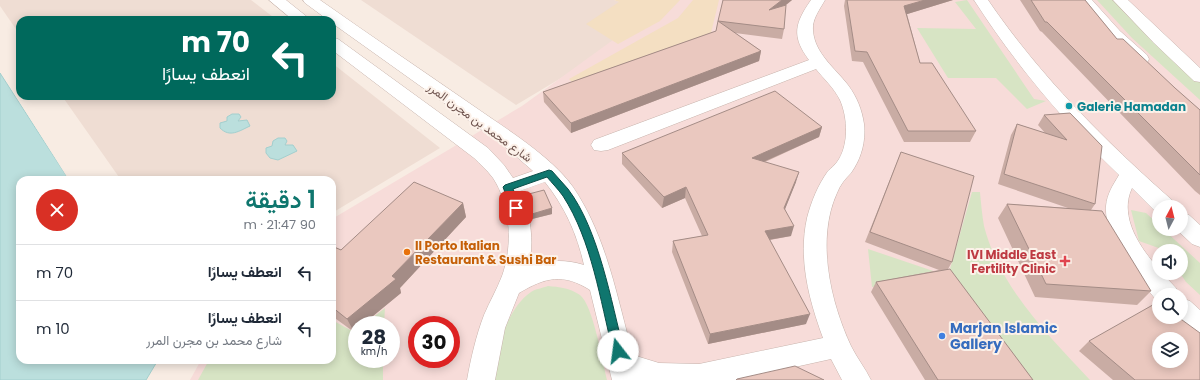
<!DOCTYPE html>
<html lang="ar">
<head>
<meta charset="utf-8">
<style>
	:root { --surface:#fff; --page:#f6f6f7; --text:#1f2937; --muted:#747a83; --line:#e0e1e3; --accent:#0f766e }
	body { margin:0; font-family:Poppins,Vazirmatn,sans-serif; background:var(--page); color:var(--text); direction:rtl; height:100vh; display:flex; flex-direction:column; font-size:15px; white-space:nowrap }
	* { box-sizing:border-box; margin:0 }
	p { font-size:13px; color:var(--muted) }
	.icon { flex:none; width:22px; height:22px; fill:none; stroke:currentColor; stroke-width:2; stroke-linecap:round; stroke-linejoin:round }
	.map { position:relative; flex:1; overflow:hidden; direction:ltr }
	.side { position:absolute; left:16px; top:176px; width:320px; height:188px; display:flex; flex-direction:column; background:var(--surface); border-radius:12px; box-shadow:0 2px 10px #0003; direction:rtl }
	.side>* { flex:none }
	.banner { position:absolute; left:16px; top:16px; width:320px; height:84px; border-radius:12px; box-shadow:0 2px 10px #0003; direction:rtl; background:#00695c; color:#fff; overflow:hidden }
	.needle { width:26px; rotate:7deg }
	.tools { position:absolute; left:1152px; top:200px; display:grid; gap:8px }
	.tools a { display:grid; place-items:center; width:36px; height:36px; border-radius:50%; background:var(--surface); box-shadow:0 2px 10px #0003; font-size:20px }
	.speed { position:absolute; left:348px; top:316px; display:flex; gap:8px; font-size:20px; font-weight:700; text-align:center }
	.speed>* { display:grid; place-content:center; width:52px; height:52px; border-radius:50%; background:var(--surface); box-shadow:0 2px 10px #0003; line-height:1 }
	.speed small { font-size:10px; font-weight:400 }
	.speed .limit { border:6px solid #d22; background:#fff; color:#111 }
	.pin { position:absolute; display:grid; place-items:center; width:34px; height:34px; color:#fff; margin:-17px; border-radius:8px; box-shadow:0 2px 6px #0006 }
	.me { position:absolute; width:44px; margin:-22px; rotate:345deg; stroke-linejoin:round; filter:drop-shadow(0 0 3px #0008) }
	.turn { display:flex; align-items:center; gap:14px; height:84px; padding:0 20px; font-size:18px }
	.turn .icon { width:52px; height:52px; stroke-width:2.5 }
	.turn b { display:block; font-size:28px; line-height:34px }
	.round { display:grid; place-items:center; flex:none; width:42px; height:42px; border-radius:21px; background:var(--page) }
	.summary { display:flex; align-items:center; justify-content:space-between; height:68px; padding:0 20px }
	h1 { font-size:24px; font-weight:600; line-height:30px; color:var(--accent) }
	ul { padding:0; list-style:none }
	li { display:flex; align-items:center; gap:12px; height:56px; padding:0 20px; border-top:1px solid var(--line) }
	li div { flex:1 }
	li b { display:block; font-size:15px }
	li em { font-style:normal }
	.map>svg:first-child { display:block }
	.residential { fill:#efddd3 }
	.commercial { fill:#f7dcd9; fill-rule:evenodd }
	.green { fill:#d7e4c4 }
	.sand { fill:#f4dfc2 }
	.water { fill:#bbdfdd; stroke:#a3cfce }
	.pier { fill:#f8ece3 }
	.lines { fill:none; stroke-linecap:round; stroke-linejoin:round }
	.minor-casing { stroke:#c7b3ac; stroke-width:1 }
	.minor { fill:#fff; fill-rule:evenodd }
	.wall { fill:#c9aca4 }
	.shaded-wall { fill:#a48c86 }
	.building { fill:#eac8bf; stroke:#a48c86; fill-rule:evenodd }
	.route { fill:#0f766e; stroke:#0a4d48 }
	.culture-dot { fill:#0f9aa8; stroke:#fcf1e9; stroke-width:1.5 }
	.food-dot { fill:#e8710a; stroke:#fcf1e9; stroke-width:1.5 }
	.health-dot { fill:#e0444e; stroke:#fcf1e9; stroke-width:1.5 }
	.shop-dot { fill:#3f7fe0; stroke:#fcf1e9; stroke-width:1.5 }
	.labels { text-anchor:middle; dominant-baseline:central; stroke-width:4; stroke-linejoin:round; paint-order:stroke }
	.culture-label { font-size:12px; font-weight:bold; fill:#0d838f; stroke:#fcf1e9; text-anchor:start }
	.street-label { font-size:12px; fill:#6d524d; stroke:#fcf1e9 }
	.food-label { font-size:12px; font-weight:bold; fill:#c56008; stroke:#fcf1e9; text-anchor:start }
	.health-label { font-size:12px; font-weight:bold; fill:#be3a42; stroke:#fcf1e9; text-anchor:end }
	.near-shop-label { font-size:14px; font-weight:bold; fill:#366cbe; stroke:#fcf1e9; text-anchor:start }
</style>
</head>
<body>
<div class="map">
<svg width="1200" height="380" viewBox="0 0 1200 380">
	<rect width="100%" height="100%" fill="#f8ece3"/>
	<!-- residential -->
	<path class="residential" d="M0 0H251L277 20H20V35L0 6Z
		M361 0H614L620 2 618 44 516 105Z
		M332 63 440 148 332 213V180H121L62 96H332Z"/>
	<!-- commercial -->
	<path class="commercial" d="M668 0H1200V380H190L201 360H332V219L522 106ZM1159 207H1181V229H1159ZM1159 251H1181V273H1159ZM1159 295H1181V317H1159ZM357 325H391V359H357ZM417 325H451V359H417ZM1159 339H1181V361H1159Z"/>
	<!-- green -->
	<path class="green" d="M967 0 1034 99 1046 101 1027 109 996 78H948L917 28 976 29 955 2Z
		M1097 0H1114L1200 82V100L1132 38Z
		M972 192H980C981 203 982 215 984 226 1000 288 1048 335 1090 380H1023L944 277 872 287 868 249 948 276Z
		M1131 210 1146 213 1159 225V229H1163L1200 263V295L1186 282 1180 273 1181 251H1167L1139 241Z
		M548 286C559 287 570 288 580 295 593 305 603 363 607 380H490C497 352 505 310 531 292 535 289 543 288 548 286Z
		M385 308 384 325H363Z
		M332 320 354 332 357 330V359H383V380H198L209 360H332Z"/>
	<!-- sand -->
	<path class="sand" d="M614 0H680L660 21 618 44 586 24 619 2Z
		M693 0H719L711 33 576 86 569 79 678 18Z"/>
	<!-- water -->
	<path class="water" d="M0 73 69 180H20V360H158L146 380H0Z
		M232 114H239L241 117 238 121 247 120 250 126C239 131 230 138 220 128V123L227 121V117Z
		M278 138H285L287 141 285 145H293L297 151 278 160 270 158 266 153V148L272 146 273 141Z"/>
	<!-- pier -->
	<path class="pier" d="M0 71 2 72 71 180H69Z"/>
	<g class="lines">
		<defs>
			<path id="minor" d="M269 0H286L311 20H293Z
				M303 0H320C371 36 423 71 475 107 505 128 552 157 573 187 607 237 617 298 633 355L659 363 699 364 823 338C809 300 798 259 807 218 811 202 818 185 828 171 831 168 834 166 837 162 849 146 848 118 840 100 834 88 824 79 816 69L608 150 601 151 594 150 591 145 594 140 809 60C791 36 795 23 811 0H825C820 9 812 19 813 30 814 53 836 69 848 85 857 97 862 110 864 124 866 142 861 159 851 173 845 179 840 185 837 193 816 239 830 301 851 346 857 358 865 368 871 380H842L831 359 736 380H612L590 290C563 273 546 277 519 293L505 328 495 380H467C471 358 476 336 484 315 490 301 497 289 502 276 513 246 511 205 493 178 487 170 480 164 474 158L332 50V37L338 39 488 148 504 165 513 178 533 171 503 145 332 23V20H328L305 3ZM545 182C565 207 577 234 584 265 565 259 548 260 529 266 534 241 531 214 520 191Z
				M974 0H988C1040 76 1104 140 1173 201L1176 207H1159V213H1157L1132 188C1118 217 1141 249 1159 269V273H1162L1176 288 1179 295H1159L1158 302C1138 278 1104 240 1106 206 1107 194 1113 185 1119 175 1064 122 1015 64 974 0Z
				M1077 0H1092L1120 31 1147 55 1149 59 1147 63 1141 64 1135 63 1108 37Z
				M1113 0H1128L1200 68V82L1194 81 1154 43Z
				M1181 213 1189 215 1200 225V247L1192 244 1176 229H1181Z
				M1181 298 1190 301 1200 310V336L1191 333 1174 317H1181Z"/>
		</defs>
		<!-- minor casing -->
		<use href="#minor" class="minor-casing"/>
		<!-- minor -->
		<use href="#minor" class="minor"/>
	</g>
	<!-- wall -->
	<path class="wall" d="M723 0H792L785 6 784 29 782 39 735 33 761 51 759 61 571 133 544 102 543 92 716 31Z
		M845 0H953L907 14 920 63 976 131 970 142H904L863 62 852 61 844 6Z
		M1020 0H1085L1117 39 1200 110V195L1195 191 1042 32 1040 31Z
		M1070 113 1095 204 1091 210 1151 291 1137 305 1035 297 998 218 1007 204 1068 208 998 184 1011 135 1017 124 1045 133 1038 125 1044 115Z
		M822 127 819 137 765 162 796 182 785 209 791 236 770 240 806 324 708 344 672 252 673 241 702 236 685 198 662 208 622 164V153Z
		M901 152 952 262 948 269 1033 380H925L871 292 876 282 939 270 865 242Z
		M525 195 552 214 532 219 526 201Z
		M463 203 466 217 400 288 401 293 362 325H357L354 332 332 316V246L341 250Z
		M1089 341 1200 380H1113L1079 351Z"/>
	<!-- shaded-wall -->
	<path class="shaded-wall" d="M782 0H792L767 20 769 10Z
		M925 0H953L901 16 904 6Z
		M761 51 759 61 571 133V123Z
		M822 127 819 137 750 168 752 158Z
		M799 172 796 182 781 219 784 208Z
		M686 187 685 198 662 208 664 197Z
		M463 203 466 217 400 288 401 293 362 325H357V330L354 332 347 319 392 276Z
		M552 208V214L532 219V214Z
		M794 226 791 236 762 241 765 231Z
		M810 314 806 324 708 344 710 334Z"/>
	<!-- building -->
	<path class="building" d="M723 0H782L769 10 786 5 784 29 718 21Z
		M847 0H925L904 6 920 63H932L976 131H908L867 52 855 51Z
		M1031 0H1085L1117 39H1123L1175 88 1200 110V175L1047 22H1045Z
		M718 21 761 51 571 123 543 92 716 31Z
		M775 91 822 127 752 158 799 172 784 208 794 226 765 231 810 314 710 334 673 241 708 235 686 187 664 197 622 153Z
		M1070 113 1102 146 1095 204 1004 174 1017 124 1067 140 1044 115Z
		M901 152 974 176 952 262 870 232Z
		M414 182 463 203 392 276 396 279 347 319 332 307V246L341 250Z
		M544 190 552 208 532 214 525 195Z
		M1007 204 1102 211 1151 291 1046 284Z
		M950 269 1033 380H938L876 282Z
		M1158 302 1159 303V317H1178L1200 333V380H1135L1089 341ZM1159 339H1181V361H1159Z
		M795 366 824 380H736L737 379Z"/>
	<!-- route -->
	<path class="route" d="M549 170 552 171C557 177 563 183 568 189 599 230 611 301 624 351L623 355 618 356 614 355 613 351C600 300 592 241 563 196 558 189 552 183 547 177L513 189 521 208 516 211 511 208 503 187 505 185Z"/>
	<!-- markers -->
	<circle class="culture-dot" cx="1069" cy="106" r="4"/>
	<circle class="food-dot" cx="407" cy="252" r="4"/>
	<path class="health-dot" d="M1063 255h4v4h4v4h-4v4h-4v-4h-4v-4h4z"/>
	<circle class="shop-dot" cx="942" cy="336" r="4"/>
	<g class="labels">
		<!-- culture labels -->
		<g class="culture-label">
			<text x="1077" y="106">Galerie Hamadan</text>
		</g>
		<!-- street labels -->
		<g class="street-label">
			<text transform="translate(480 122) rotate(36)">شارع محمد بن مجرن المرر</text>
		</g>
		<!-- food labels -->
		<g class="food-label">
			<text x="415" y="245">Il Porto Italian<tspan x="415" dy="14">Restaurant &amp; Sushi Bar</tspan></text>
		</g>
		<!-- health labels -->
		<g class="health-label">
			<text x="1056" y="254">IVI Middle East<tspan x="1056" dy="14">Fertility Clinic</tspan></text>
		</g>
		<!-- near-shop labels -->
		<g class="near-shop-label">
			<text x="950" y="328">Marjan Islamic<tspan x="950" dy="16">Gallery</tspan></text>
		</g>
	</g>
</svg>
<div class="tools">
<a><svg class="needle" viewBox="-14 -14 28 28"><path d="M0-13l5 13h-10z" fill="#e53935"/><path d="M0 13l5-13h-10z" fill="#747a83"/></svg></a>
<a><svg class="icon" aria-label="sound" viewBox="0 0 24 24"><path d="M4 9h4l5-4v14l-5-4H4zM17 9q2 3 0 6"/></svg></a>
<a><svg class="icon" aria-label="search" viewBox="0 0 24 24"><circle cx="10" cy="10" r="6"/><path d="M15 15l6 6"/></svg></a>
<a><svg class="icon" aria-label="layers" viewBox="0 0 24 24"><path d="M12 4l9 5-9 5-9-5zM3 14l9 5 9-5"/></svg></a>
</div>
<div class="speed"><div>28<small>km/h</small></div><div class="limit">30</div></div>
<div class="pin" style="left:516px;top:208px;background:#d93025"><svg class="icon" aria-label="arrive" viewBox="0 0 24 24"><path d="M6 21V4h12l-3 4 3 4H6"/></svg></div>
<svg class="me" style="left:618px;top:351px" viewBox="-20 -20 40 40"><circle r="19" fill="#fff"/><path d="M0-13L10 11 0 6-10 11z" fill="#0f766e"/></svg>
<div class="banner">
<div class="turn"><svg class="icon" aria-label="left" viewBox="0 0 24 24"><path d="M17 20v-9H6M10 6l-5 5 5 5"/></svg><div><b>70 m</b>انعطف يسارًا</div></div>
</div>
<section class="side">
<div class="summary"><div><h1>1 دقيقة</h1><p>90 m · 21:47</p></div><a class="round" style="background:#d93025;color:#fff"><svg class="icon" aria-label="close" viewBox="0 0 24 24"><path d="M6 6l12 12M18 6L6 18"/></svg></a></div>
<ul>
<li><svg class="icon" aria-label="left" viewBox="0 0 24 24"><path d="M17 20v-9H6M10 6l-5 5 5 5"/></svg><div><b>انعطف يسارًا</b></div><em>70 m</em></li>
<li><svg class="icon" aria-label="left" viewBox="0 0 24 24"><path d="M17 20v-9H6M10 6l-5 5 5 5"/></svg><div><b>انعطف يسارًا</b><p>شارع محمد بن مجرن المرر</p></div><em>10 m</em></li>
</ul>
</section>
</div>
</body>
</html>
